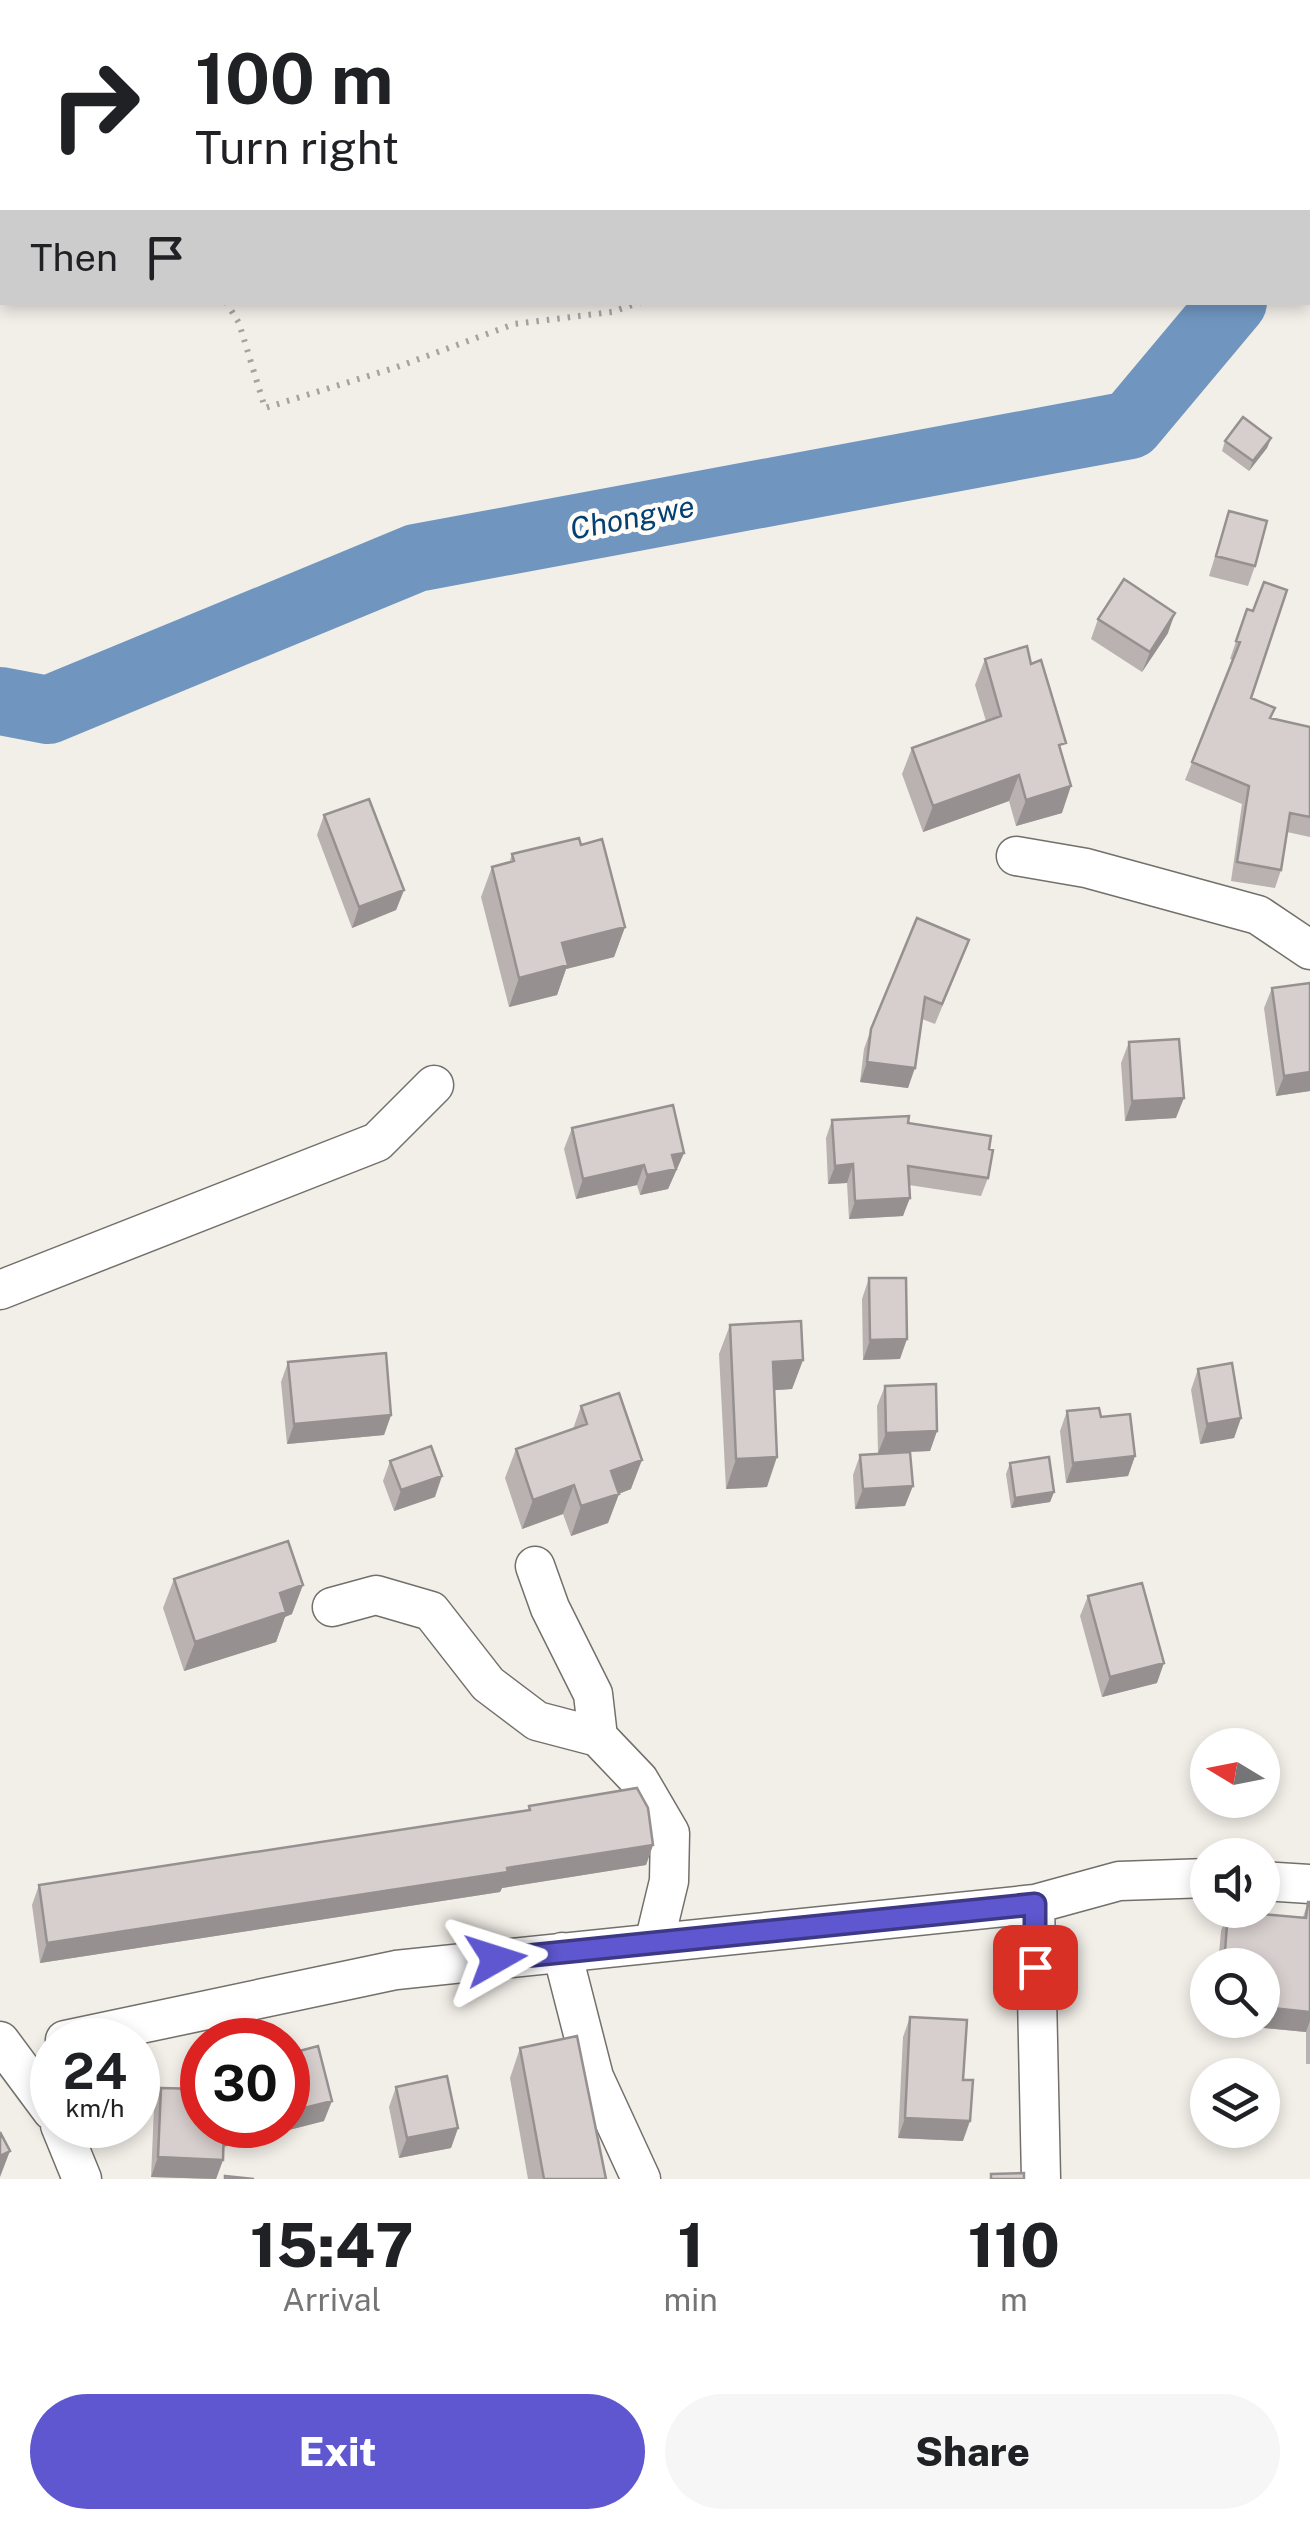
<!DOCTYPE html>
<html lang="en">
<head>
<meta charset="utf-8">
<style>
	:root { --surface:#fff; --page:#f6f6f6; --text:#202124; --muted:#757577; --accent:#5e57cf }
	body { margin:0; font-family:"Public Sans",sans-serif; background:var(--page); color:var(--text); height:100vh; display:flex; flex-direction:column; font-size:38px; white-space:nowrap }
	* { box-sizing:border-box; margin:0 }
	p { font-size:32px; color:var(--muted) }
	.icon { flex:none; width:55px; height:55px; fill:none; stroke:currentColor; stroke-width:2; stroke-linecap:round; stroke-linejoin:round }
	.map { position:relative; height:2179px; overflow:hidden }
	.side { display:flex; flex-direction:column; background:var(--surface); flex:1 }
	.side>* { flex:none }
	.guide { position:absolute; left:0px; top:0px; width:1310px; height:305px; box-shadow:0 5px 15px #0003; background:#fff; color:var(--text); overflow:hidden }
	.needle { width:65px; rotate:280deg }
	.tools { position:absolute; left:1190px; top:1728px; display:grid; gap:20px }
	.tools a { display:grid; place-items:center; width:90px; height:90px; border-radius:50%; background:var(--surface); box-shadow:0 5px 15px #0003; font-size:50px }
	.speed { position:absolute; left:30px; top:2018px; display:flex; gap:20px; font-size:50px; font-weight:700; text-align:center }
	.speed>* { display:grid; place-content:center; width:130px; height:130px; border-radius:50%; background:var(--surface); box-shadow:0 5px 15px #0003; line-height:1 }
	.speed small { font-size:25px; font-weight:400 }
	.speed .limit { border:15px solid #d22; background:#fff; color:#111 }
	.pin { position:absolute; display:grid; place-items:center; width:85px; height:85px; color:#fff; margin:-42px; border-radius:20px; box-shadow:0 5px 15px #0006 }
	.me { position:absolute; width:110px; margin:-55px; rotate:84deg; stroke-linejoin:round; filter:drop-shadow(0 0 8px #0008) }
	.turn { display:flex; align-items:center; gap:35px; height:210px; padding:0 30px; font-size:45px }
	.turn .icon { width:130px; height:130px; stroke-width:2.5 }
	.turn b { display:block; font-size:70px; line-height:85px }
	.then { display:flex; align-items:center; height:95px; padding:0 30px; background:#0003; gap:20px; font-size:38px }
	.eta { display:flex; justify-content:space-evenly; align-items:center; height:170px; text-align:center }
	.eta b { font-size:60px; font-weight:800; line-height:70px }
	.action { display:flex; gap:20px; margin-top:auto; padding:20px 30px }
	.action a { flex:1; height:115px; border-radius:60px; background:var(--accent); color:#fff; font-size:40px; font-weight:800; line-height:115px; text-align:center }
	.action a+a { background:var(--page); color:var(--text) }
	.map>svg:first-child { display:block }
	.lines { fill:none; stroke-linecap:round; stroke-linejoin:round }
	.river { stroke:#7096c0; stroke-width:68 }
	.street-casing { stroke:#73706b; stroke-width:41 }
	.path { stroke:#a6a29e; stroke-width:6; stroke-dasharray:2.5 8; stroke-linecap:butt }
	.street { stroke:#fff; stroke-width:38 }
	.wall { fill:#b9b2b0 }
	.shaded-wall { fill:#969190 }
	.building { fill:#d7cfcd; stroke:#969190; stroke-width:2.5 }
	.route-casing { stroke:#3d3987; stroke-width:25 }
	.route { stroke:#5e57cf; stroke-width:18 }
	.labels { text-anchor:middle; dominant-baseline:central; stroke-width:9; stroke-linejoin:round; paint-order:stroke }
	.water-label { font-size:30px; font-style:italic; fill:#034074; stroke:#fffcf7 }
</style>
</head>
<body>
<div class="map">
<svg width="1310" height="2179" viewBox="0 0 1310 2179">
	<rect width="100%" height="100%" fill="#f2eee8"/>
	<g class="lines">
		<!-- river -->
		<path class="river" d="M1308 215 1310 212
			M0 701 48 710 416 558 1130 425 1233 302"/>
		<defs>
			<path id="street" d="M1016 856 1086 868 1258 915 1310 950
				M0 1290 377 1142 434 1085
				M535 1566 550 1608 593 1694 598 1737 639 1780 670 1833 669 1881 654 1943
				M332 1607 376 1595 431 1611 488 1684 537 1721 598 1737
				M1262 1881 1310 1884
				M562 1952 594 2077 641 2179
				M65 2040 396 1970 1035 1904
				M0 2041 52 2111
				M60 2125 82 2179
				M1041 2179 1035 1904 1119 1881 1208 1878"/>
		</defs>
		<!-- street casing -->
		<use href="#street" class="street-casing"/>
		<!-- path -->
		<path class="path" d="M1073 2 1074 0
			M1273 2 1276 0
			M0 144 2 146
			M226 302 239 323 265 408 397 367 514 324 612 312 641 302"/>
		<!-- street -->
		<use href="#street" class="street"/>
	</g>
	<!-- wall -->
	<path class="wall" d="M1271 438 1267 448 1249 471 1222 451 1225 441Z
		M1229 511 1255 566 1248 586 1209 576Z
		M1247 609 1251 698 1271 718 1310 727V837L1287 832 1281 870 1275 888 1231 881 1242 804 1185 780 1233 660 1230 659Z
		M1098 619 1168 633 1142 672 1091 639Z
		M985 659 1031 664 1062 754V813L1016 826 1009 801 923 832 902 774 912 748 986 721 975 685Z
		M324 815 404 890 396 910 352 928 317 835Z
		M581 845 625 927 614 957 566 969 557 995 509 1007 481 897 492 867 509 863 512 854Z
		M961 961 935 1024 922 1019 908 1088 860 1082 864 1049 871 1029Z
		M1272 988 1310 1091 1276 1096 1264 1008Z
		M1129 1042 1176 1118 1125 1121 1121 1063Z
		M832 1120 908 1123 989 1149 988 1178 981 1196 909 1185 903 1216 849 1219 847 1183 828 1184 826 1138Z
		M572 1128 684 1153 668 1189 640 1195 637 1185 576 1199 564 1149Z
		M869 1278 900 1359 863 1360 862 1299Z
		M730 1325 803 1360 792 1389 774 1390 767 1487 726 1489 719 1354Z
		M288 1362 391 1415 384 1435 287 1444 281 1382Z
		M1198 1369 1241 1418 1234 1438 1200 1444 1191 1390Z
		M885 1386 937 1431 930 1451 910 1452 905 1506 855 1509 853 1475 860 1455 907 1452 878 1453 877 1406Z
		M581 1406 631 1489 619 1494 608 1523 571 1536 563 1514 522 1529 505 1478 516 1449 573 1429Z
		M1067 1411 1101 1417 1135 1456 1128 1476 1066 1483 1060 1431Z
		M390 1461 435 1497 394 1511 383 1481Z
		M1010 1463 1054 1492 1050 1502 1011 1508 1006 1474Z
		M174 1579 292 1614 285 1617 276 1642 184 1671 163 1608Z
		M1088 1596 1157 1683 1102 1697 1080 1616Z
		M529 1806 653 1845 646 1865 502 1888 500 1892 40 1963 32 1905 39 1885 528 1810Z
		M1308 1902H1310V2064H1306V2032L1213 2023 1214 2020H1262V1965H1218L1221 1931 1228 1911 1303 1917Z
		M910 2017 963 2080V2141L898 2138 903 2037Z
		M520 2048 606 2179H528L510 2078Z
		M396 2087 458 2128 451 2148 399 2158 389 2107Z
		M161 2088 324 2121 224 2147 223 2160 216 2179 151 2177 154 2108Z"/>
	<!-- shaded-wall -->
	<path class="shaded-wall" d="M1271 438 1267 448 1249 471 1253 461Z
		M1175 613 1168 633 1142 672 1150 652Z
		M1019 775 1009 801 923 832 933 806Z
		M1071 786 1062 813 1016 826 1026 800Z
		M404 890 396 910 352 928 359 907Z
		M625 927 614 957 566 969 557 995 509 1007 519 978 562 943Z
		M867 1062 915 1068 908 1088 860 1082Z
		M1310 1072V1091L1276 1096 1284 1076Z
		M1184 1098 1176 1118 1125 1121 1132 1101Z
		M684 1153 668 1189 640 1195 647 1175 672 1155Z
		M853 1164 847 1183 828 1184 835 1166Z
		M644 1165 637 1185 576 1199 583 1179Z
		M910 1198 903 1216 849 1219 855 1201Z
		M907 1339 900 1359 863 1360 870 1340Z
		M803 1360 792 1389 762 1391 773 1362Z
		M391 1415 384 1435 287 1444 294 1424Z
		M1241 1418 1234 1438 1200 1444 1207 1424Z
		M937 1431 930 1451 878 1453 886 1433Z
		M1135 1456 1128 1476 1066 1483 1073 1463Z
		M777 1457 767 1487 726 1489 736 1459Z
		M642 1460 631 1489 615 1495 619 1494 608 1523 571 1536 581 1506 611 1471Z
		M442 1476 435 1497 394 1511 401 1490Z
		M574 1485 563 1514 522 1529 533 1500Z
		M913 1486 905 1506 855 1509 863 1489Z
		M1054 1492 1050 1502 1011 1508 1015 1498Z
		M303 1585 292 1614 285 1617 276 1642 184 1671 195 1642 280 1593Z
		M1164 1663 1157 1683 1102 1697 1110 1677Z
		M653 1845 646 1865 502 1888 500 1892 40 1963 47 1943Z
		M1262 2007 1310 2012V2021L1306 2032 1213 2023 1214 2020H1262Z
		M332 2101 324 2121 217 2148 224 2128 236 2125H288V2112Z
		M905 2118 970 2121 963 2141 898 2138Z
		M458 2128 451 2148 399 2158 407 2138Z
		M10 2151 0 2177V2156Z
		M158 2157 223 2160 216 2179 151 2177Z"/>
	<!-- building -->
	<path class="building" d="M1243 417 1271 438 1253 461 1225 441Z
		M1229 511 1267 521 1255 566 1216 556Z
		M1124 579 1175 613 1150 652 1098 619Z
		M1264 582 1287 590 1251 698 1275 708 1270 718 1310 727V817L1290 813 1281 870 1237 862 1249 786 1192 762 1240 642 1236 641 1247 609 1253 611Z
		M1027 646 1031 664 1041 660 1066 743 1059 745 1071 786 1026 800 1019 775 933 806 912 748 1001 716 985 659Z
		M369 799 404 890 359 907 324 815Z
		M579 838 581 845 602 839 625 927 562 943 568 965 519 978 492 867 514 861 512 854Z
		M917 918 969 940 942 1004 925 997 915 1068 867 1062 871 1029Z
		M1310 983V1072L1284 1076 1272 988Z
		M1179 1039 1184 1098 1132 1101 1129 1042Z
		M673 1105 684 1153 672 1155 676 1169 647 1175 644 1165 583 1179 572 1128Z
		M909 1116 908 1123 991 1136 989 1149 993 1150 988 1178 908 1166 910 1198 855 1201 853 1164 835 1166 832 1120Z
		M869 1278H906L907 1339 870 1340Z
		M801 1321 803 1360 773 1362 777 1457 736 1459 730 1325Z
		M386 1353 391 1415 294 1424 288 1362Z
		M1232 1363 1241 1418 1207 1424 1198 1369Z
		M936 1384 937 1431 886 1433 885 1386Z
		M619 1393 642 1460 611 1471 619 1494 581 1506 574 1485 533 1500 516 1449 587 1424 581 1406Z
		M1099 1408 1101 1417 1130 1414 1135 1456 1073 1463 1067 1411Z
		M431 1446 442 1476 401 1490 390 1461Z
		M910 1452 913 1486 863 1489 860 1455Z
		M1049 1457 1054 1492 1015 1498 1010 1463Z
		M288 1541 303 1585 280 1593 286 1612 195 1642 174 1579Z
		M1142 1583 1164 1663 1110 1677 1088 1596Z
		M637 1788 648 1808 653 1845 507 1868 508 1872 47 1943 39 1885 530 1810 529 1806Z
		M1308 1902H1310V2012L1262 2007V1965H1224L1228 1911 1306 1918Z
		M910 2017 967 2020 963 2080H973L970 2121 905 2118Z
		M577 2036 606 2179H544L520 2048Z
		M318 2046 332 2101 288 2112V2054Z
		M447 2076 458 2128 407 2138 396 2087Z
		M161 2088 202 2089V2125H236L224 2128 223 2160 158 2157Z
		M0 2132 10 2151 0 2156Z
		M1024 2173V2179H991V2174Z
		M225 2176 254 2179H225Z"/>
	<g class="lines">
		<defs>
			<path id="route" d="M496 1959 1035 1904V1967"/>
		</defs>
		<!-- route casing -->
		<use href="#route" class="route-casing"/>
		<!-- route -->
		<use href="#route" class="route"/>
	</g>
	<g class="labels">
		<!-- water labels -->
		<g class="water-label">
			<text transform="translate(632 517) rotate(-11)">Chongwe</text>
		</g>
	</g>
</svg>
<div class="tools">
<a><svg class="needle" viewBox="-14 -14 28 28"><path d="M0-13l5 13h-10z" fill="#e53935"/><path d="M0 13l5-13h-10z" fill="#757577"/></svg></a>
<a><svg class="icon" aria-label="sound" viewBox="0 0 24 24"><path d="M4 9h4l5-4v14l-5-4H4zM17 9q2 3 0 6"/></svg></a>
<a><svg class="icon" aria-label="search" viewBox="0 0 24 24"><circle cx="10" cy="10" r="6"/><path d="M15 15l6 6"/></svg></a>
<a><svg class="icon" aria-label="layers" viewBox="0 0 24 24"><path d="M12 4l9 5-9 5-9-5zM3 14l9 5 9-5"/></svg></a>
</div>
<div class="speed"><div>24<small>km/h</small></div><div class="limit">30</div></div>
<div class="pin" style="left:1035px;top:1967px;background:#d93025"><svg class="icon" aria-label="arrive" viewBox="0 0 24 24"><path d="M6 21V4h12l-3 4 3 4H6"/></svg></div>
<svg class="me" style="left:496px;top:1959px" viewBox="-20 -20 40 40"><path d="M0-17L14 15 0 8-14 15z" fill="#5e57cf" stroke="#fff" stroke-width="4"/></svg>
<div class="guide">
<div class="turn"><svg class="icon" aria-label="right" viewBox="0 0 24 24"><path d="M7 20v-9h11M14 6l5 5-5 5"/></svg><div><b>100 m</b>Turn right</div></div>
<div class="then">Then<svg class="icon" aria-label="arrive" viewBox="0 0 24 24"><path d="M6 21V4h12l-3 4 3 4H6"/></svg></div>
</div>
</div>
<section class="side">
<div class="eta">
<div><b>15:47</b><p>Arrival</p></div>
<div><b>1</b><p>min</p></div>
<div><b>110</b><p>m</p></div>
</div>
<div class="action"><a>Exit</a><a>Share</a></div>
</section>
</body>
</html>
